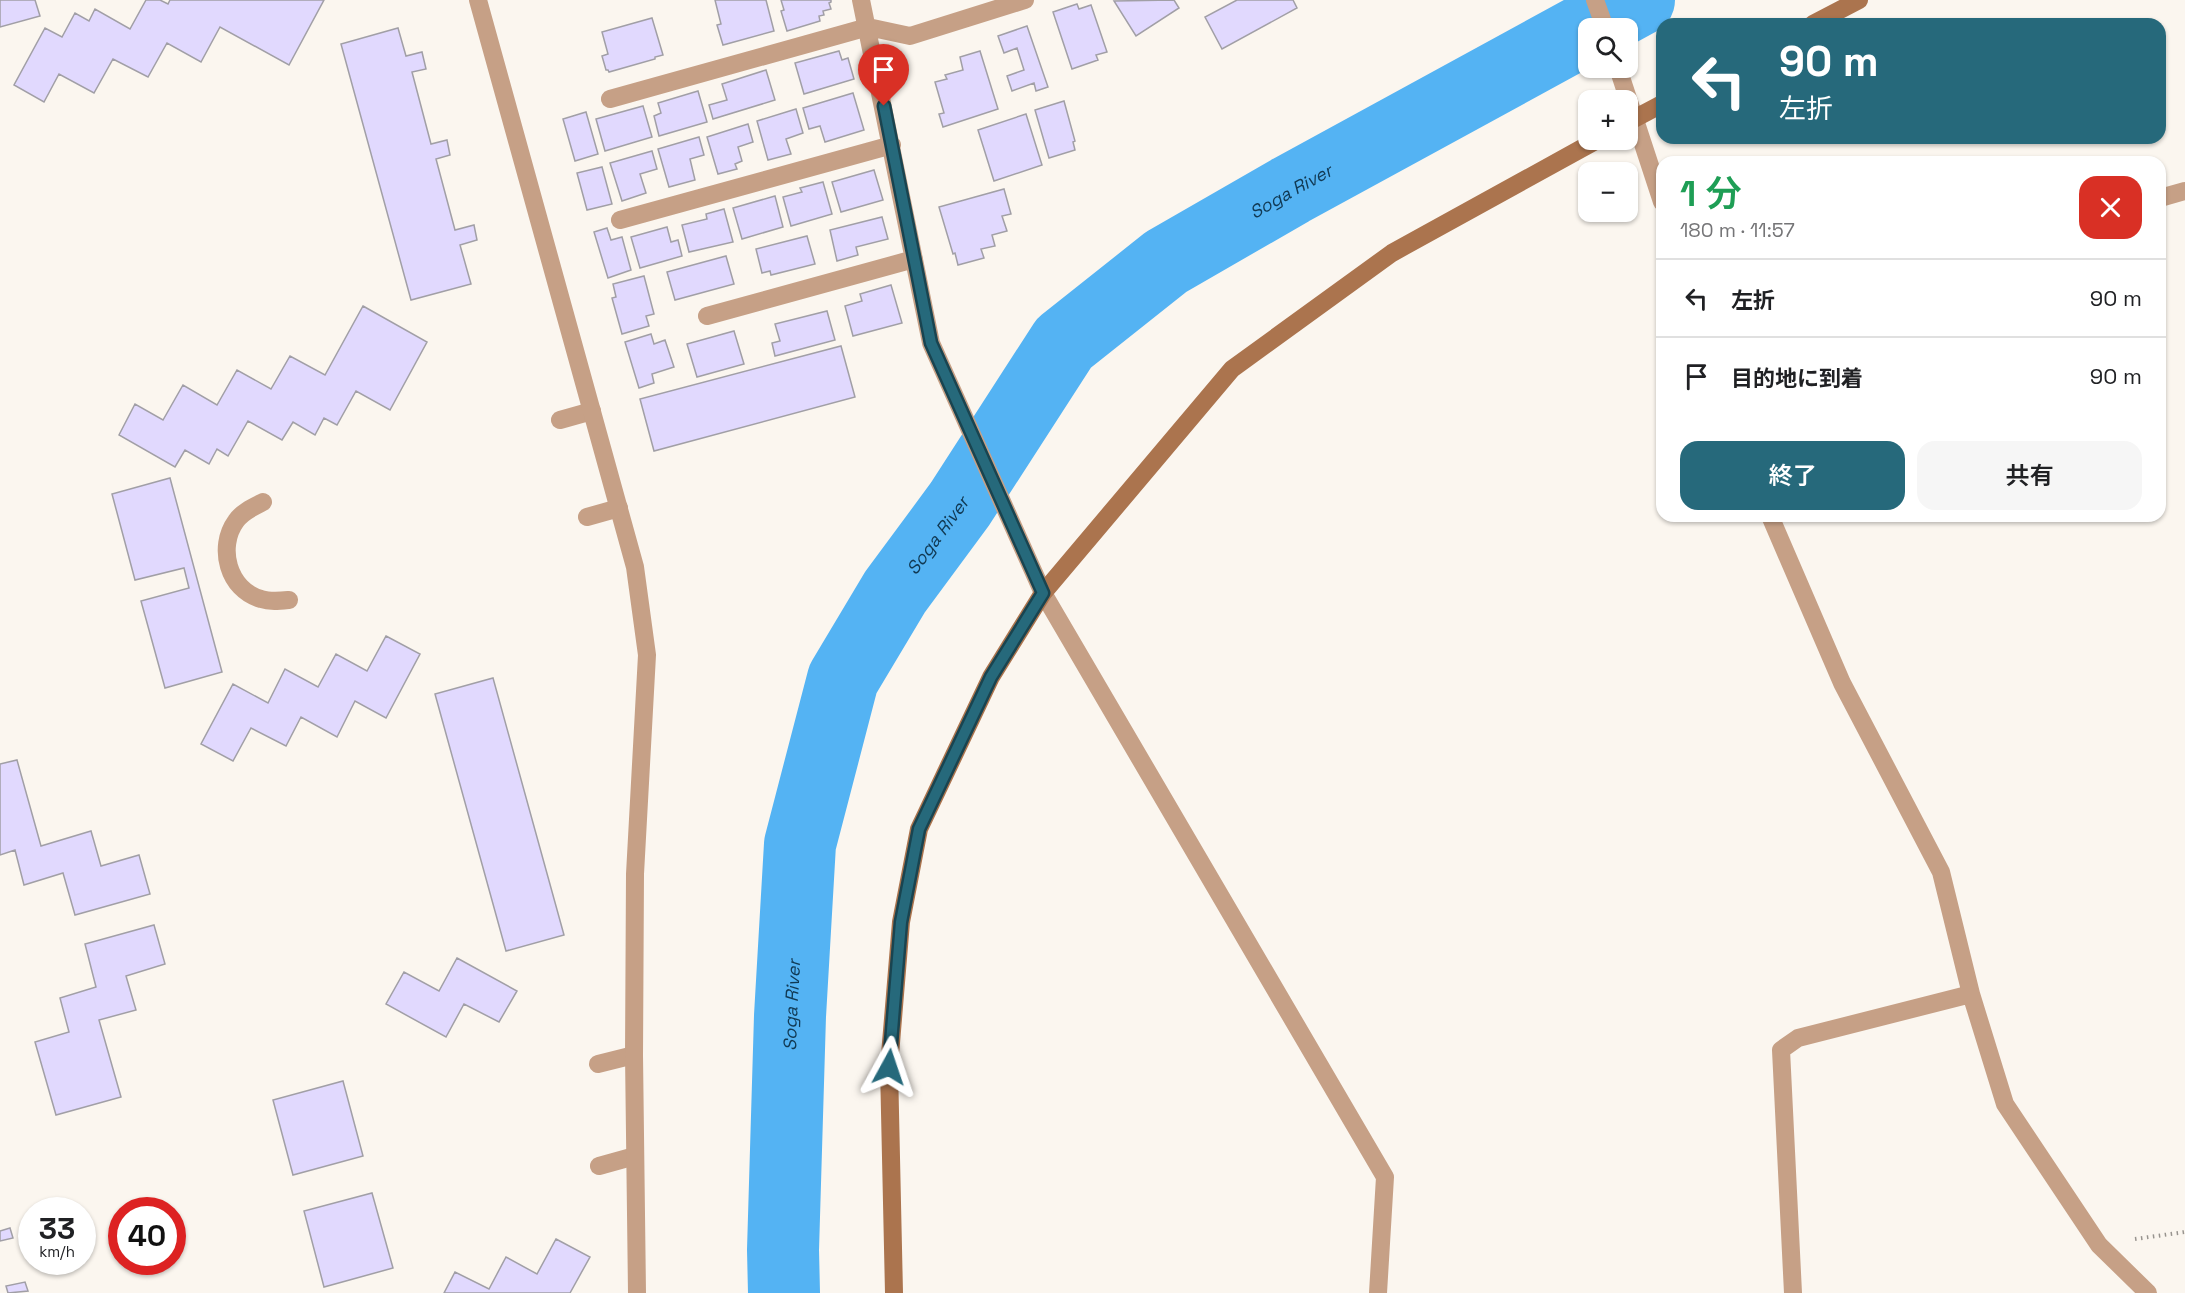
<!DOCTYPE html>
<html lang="ja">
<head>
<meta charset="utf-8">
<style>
	:root { --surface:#fff; --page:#f6f6f6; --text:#202124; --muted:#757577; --line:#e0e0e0; --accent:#26697b }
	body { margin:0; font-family:"Space Grotesk","Noto Sans JP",sans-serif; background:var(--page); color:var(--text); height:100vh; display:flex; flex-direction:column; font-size:22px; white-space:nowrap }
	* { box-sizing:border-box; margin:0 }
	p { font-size:20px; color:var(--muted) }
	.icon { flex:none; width:33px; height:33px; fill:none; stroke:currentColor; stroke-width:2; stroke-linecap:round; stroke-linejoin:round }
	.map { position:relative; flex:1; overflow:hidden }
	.panel { position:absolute; left:1656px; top:156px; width:510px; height:366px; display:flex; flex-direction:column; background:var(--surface); border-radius:18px; box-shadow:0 2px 4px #0004 }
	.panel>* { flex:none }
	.banner { position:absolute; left:1656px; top:18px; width:510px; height:126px; border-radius:18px; box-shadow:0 2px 4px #0004; background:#26697b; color:#fff; overflow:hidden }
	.tools { position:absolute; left:1578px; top:18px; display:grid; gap:12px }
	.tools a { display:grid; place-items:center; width:60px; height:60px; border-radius:12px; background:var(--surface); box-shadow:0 2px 4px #0004; font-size:30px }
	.speed { position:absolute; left:18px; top:1197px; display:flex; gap:12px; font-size:30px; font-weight:700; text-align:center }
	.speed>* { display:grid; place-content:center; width:78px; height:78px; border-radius:50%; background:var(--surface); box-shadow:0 2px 4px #0004; line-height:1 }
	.speed small { font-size:15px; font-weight:400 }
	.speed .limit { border:9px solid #d22; background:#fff; color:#111 }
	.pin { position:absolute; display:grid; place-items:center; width:51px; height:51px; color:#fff; margin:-62px -26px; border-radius:50% 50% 50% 0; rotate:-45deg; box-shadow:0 0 6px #0007 }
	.pin .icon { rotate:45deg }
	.me { position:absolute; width:66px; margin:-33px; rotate:5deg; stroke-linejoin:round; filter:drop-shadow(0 0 4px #0008) }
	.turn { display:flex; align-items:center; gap:21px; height:126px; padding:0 24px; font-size:27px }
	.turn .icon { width:78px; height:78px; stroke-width:2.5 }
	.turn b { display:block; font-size:42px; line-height:51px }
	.round { display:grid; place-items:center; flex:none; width:63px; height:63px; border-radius:18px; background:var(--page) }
	.summary { display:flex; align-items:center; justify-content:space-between; height:102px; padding:0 24px }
	h1 { font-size:36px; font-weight:600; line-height:45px; color:#1e9e55 }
	.primary-button { display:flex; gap:12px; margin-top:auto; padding:12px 24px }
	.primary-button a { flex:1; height:69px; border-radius:18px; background:var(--accent); color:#fff; font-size:24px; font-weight:600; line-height:69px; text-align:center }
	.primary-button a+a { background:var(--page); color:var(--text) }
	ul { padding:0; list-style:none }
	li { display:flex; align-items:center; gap:18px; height:78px; padding:0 24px; border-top:2px solid var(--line) }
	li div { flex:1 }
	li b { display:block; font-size:22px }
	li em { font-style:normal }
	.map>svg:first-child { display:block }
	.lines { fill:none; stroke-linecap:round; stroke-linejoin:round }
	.river { stroke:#54b3f3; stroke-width:72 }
	.building { fill:#e1d9fe; stroke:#a19fa6; stroke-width:1.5 }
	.path { stroke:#98948f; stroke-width:4; stroke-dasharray:1.5 4.5; stroke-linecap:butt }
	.lane { stroke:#c6a086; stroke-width:18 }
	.street { stroke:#c6a086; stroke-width:18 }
	.secondary { stroke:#ab744e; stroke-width:18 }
	.route-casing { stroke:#194450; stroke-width:15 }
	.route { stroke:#26697b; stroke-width:10 }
	.labels { text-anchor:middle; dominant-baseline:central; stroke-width:4.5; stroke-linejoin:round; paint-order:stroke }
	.water-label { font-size:18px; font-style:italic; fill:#113953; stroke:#fbf6ef }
</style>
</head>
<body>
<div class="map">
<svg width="2185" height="1293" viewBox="0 0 2185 1293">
	<rect width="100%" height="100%" fill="#fbf6ef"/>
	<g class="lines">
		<!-- river -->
		<path class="river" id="s1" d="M784 1293 783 1250 790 1016 800 844 843 679 895 592 960 504 1064 343 1166 262 1291 190 1639 0"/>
	</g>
	<!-- building -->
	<path class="building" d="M0 0H35L40 16 0 27Z
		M146 0H160L168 4 170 0H324L289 65 220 27 201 62 167 43 148 77 113 59 94 93 59 74 44 102 14 85 45 28 62 37 75 13 89 21 95 9 130 29Z
		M715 0H766L774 31 723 45 717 25 721 24Z
		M781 0H831V2L829 3 831 9 823 11 824 15 819 16 820 21 787 31 781 11 784 10Z
		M1174 0 1179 8 1136 36 1114 1Z
		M1237 0H1293L1297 8 1222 49 1205 17Z
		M1077 4 1079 9 1091 5 1107 52 1096 55 1098 60 1072 69 1053 12Z
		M652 18 663 55 655 57V59L609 72 608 70H606L602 56 608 54 602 32Z
		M1027 26 1048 87 1036 91 1034 83 1012 91 1007 76 1024 70 1017 48 1004 53 998 36Z
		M398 28 406 56 422 52 426 69 412 72 431 144 447 140 450 155 436 159 455 230 474 225 477 240 460 245 471 284 411 300 341 44Z
		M839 51 842 60 848 58 854 79 804 94 795 63Z
		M980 51 998 109 943 127 939 114 944 113 935 82 947 79 945 75 963 70 960 57Z
		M766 70 775 100 713 119 709 105 727 100 722 84Z
		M698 91 707 122 659 136 654 116 661 113 658 103Z
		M853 93 864 130 825 142 820 126 809 129 803 108Z
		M1064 101 1075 141 1073 142 1075 150 1049 158 1035 110Z
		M643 106 652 137 605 151 596 119Z
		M796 109 803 133 786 139 791 154 768 160 757 121Z
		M586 112 598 154 575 161 563 119Z
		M1026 114 1042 165 994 181 978 130Z
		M748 124 753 142 738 147 742 161 735 164 737 169 718 174 707 137Z
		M699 137 704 155 690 159 695 180 669 187 658 149Z
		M652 151 657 169 640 174 646 193 622 201 610 163Z
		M602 167 612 204 587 210 577 173Z
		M874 170 883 200 841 212 832 182Z
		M823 182 832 214 791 226 783 197 802 192 800 188Z
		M1004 189 1011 214 1002 216 1007 231 992 235 995 246 981 249 984 258 958 265 955 253 953 254 939 207Z
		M775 196 783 227 742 239 733 208Z
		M724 209 733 242 689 252 682 225 707 219 706 214Z
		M882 217 888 239 856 247 858 255 837 261 830 230Z
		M667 227 671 242 678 240 682 256 640 268 631 237Z
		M607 228 611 240 622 237 631 270 608 278 594 232Z
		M807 236 815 264 771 275 770 271 762 273 756 249Z
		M726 256 734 284 675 300 667 272Z
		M644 276 654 314 646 316 649 326 622 334 612 298 616 297 613 284Z
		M891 285 902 323 853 336 845 306 862 301 860 294Z
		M363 306 427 342 390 410 356 391 337 425 324 418 315 435 293 422 282 440 248 421 228 456 217 449 209 464 185 450 175 467 119 435 135 404 163 420 183 385 217 405 237 370 271 389 290 356 325 375Z
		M827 311 835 340 775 356 772 343 780 341 775 324Z
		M734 331 744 364 697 377 687 344Z
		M651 334 654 344 665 340 674 367 652 374 654 383 639 388 625 342Z
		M841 346 855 397 654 451 640 399Z
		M170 478 222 672 165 688 141 601 189 588 184 568 135 580 112 494Z
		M386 636 420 654 386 718 355 701 337 737 301 717 286 746 251 728 233 761 201 744 233 684 268 703 285 669 318 687 336 654 367 671Z
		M493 678 564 935 506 951 435 694Z
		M17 760 41 846 91 831 101 866 139 855 150 894 75 915 63 873 24 885 15 850 0 855V764Z
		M154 925 165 964 126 976 136 1010 99 1020 121 1097 56 1115 35 1042 69 1032 60 998 96 987 85 944Z
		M457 958 517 991 499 1022 464 1004 446 1037 386 1004 404 972 439 991Z
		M343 1081 363 1156 293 1175 273 1100Z
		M372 1193 393 1268 324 1287 304 1211Z
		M10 1228 13 1238 0 1241V1231Z
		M556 1239 590 1257 570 1293H444L455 1272 489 1289 506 1257 537 1274Z
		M25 1282 28 1291 8 1293 6 1286Z"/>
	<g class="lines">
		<!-- path -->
		<path class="path" d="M2135 1239 2185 1232"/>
		<!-- lane -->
		<path class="lane" d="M560 420 592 411
			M263 502C253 507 242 512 236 521 217 547 228 590 261 599 270 602 279 601 289 600
			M587 517 619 508
			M598 1064 634 1055
			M599 1166 635 1156"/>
		<!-- street -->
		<path class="street" d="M478 0 635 567 647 655 635 874 634 1055 637 1293
			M861 0 931 343 1043 593 1385 1177 1378 1293
			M1595 0 1605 28
			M1618 68 1662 202
			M610 99 868 27 910 36 1025 0
			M2160 198 2185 191
			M620 220 892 145
			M707 316 914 259
			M1770 516 1842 683 1941 872 1971 994 2005 1104 2099 1245 2148 1293
			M1793 1293 1781 1050 1798 1038 1971 994"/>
		<!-- secondary -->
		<path class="secondary" d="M1813 24 1859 0
			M1628 122 1662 104
			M894 1293 889 1067 901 922 919 829 991 677 1043 593 1232 369 1392 253 1597 140"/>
	</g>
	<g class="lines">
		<defs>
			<path id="route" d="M884 106 931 343 1043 593 991 677 919 829 901 922 889 1067"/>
		</defs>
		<!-- route casing -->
		<use href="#route" class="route-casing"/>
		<!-- route -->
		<use href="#route" class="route"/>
	</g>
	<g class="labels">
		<!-- water labels -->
		<g class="water-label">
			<text stroke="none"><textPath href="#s1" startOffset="1296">Soga River</textPath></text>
			<text stroke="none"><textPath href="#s1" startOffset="792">Soga River</textPath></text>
			<text stroke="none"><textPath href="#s1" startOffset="288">Soga River</textPath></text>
		</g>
	</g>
</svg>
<div class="tools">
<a><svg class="icon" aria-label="search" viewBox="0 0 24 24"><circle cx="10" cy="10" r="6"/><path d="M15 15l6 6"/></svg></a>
<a>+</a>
<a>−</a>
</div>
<div class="speed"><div>33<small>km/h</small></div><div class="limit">40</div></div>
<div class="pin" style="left:884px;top:106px;background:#d93025"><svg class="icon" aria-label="arrive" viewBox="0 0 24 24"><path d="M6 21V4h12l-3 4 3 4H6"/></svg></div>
<svg class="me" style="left:889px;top:1067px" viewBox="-20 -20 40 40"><path d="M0-17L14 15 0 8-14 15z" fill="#26697b" stroke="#fff" stroke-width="4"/></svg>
<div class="banner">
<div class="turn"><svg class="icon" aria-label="left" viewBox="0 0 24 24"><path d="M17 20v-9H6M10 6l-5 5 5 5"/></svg><div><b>90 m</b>左折</div></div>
</div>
<section class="panel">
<div class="summary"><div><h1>1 分</h1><p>180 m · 11:57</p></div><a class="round" style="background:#d93025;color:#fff"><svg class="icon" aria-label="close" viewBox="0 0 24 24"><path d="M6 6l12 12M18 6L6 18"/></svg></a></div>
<ul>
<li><svg class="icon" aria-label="left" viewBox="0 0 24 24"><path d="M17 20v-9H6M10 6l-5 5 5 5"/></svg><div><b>左折</b></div><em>90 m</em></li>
<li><svg class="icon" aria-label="arrive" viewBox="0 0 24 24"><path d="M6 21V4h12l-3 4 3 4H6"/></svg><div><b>目的地に到着</b></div><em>90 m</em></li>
</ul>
<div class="primary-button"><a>終了</a><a>共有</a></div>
</section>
</div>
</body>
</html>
